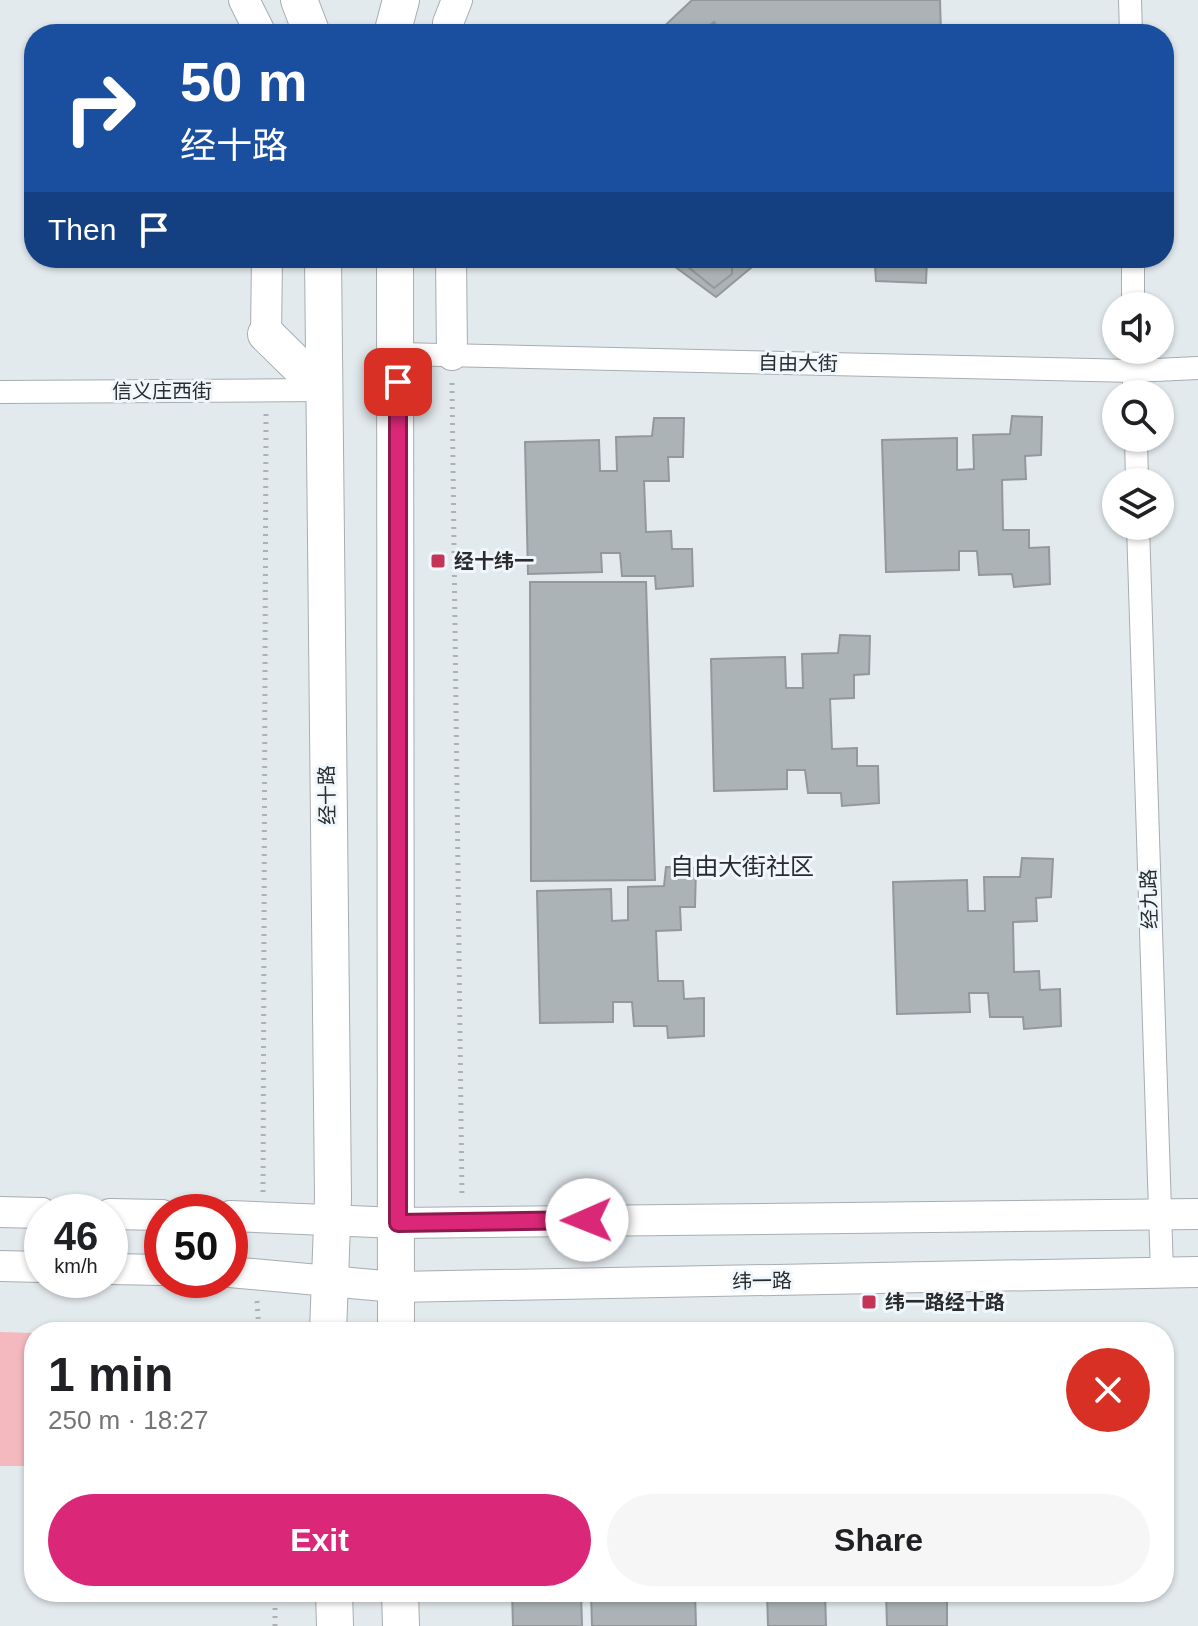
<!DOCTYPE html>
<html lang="en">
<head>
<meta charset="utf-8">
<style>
	:root { --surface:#fff; --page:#f6f6f6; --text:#202124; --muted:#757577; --accent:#db2777 }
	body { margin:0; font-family:Helvetica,"Noto Sans SC",sans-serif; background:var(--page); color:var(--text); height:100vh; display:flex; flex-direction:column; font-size:30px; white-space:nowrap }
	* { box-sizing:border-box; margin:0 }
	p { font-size:26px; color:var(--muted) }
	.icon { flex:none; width:44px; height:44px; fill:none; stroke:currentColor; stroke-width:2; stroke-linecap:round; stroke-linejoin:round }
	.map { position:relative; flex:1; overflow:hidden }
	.drawer { position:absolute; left:24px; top:1322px; width:1150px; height:280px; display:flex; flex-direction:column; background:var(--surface); border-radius:32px; box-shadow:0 2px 6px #0004 }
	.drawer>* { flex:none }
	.guide { position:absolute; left:24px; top:24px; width:1150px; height:244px; border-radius:32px; box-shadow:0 2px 6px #0004; background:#1a4fa0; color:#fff; overflow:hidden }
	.fabs { position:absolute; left:1102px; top:292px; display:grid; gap:16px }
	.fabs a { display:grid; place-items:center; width:72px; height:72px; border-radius:50%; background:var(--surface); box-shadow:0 2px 6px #0004; font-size:40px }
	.speed { position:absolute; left:24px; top:1194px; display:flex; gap:16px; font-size:40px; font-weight:700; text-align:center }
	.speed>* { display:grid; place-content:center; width:104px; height:104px; border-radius:50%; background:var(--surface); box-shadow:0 2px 6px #0004; line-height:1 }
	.speed small { font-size:20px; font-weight:400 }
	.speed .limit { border:12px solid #d22; background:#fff; color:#111 }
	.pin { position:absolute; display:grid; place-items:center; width:68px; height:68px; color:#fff; margin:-34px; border-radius:16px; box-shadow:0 4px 12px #0006 }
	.me { position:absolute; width:88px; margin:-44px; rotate:269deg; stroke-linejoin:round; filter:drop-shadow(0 0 6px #0008) }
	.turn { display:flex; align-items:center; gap:28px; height:168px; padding:0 24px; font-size:36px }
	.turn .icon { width:104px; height:104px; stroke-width:2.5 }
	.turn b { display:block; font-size:56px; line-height:68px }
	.then { display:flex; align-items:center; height:76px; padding:0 24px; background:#0003; gap:16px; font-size:30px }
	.round { display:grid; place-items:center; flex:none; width:84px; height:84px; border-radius:42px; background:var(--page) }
	.overview { display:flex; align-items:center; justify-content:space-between; height:136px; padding:0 24px }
	h1 { font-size:48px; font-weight:600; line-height:60px }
	.primary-button { display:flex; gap:16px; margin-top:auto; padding:16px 24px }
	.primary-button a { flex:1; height:92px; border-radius:48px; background:var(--accent); color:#fff; font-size:32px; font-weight:600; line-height:92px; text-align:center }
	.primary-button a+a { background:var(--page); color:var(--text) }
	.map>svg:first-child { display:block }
	.green { fill:#f4b9bf }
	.building { fill:#acb3b7; stroke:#92989c; stroke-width:2 }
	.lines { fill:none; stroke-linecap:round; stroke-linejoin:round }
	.minor-casing { stroke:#a7adb1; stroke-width:24 }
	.secondary-casing { stroke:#a7adb1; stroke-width:32 }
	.trunk-casing { stroke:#a7adb1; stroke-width:38 }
	.path { stroke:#abb1b4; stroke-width:5; stroke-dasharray:2 6; stroke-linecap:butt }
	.minor { stroke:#fff; stroke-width:22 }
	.secondary { stroke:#fff; stroke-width:30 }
	.trunk { stroke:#fff; stroke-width:36 }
	.route-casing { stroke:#8e194d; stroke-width:20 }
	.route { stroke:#db2777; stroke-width:14 }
	.poi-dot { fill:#c33457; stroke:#f0f7fc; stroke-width:3 }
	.labels { text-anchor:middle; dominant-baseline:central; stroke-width:6; stroke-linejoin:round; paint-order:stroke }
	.street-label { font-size:20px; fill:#292b2d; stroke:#f0f7fc }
	.poi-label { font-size:20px; font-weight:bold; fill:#292b2d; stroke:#f0f7fc; text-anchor:start }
	.quarter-label { font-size:24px; fill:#292b2d; stroke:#f0f7fc }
</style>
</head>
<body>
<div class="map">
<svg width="1198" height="1626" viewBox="0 0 1198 1626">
	<rect width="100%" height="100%" fill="#e3eaee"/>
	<!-- green -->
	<path class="green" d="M0 1332 34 1333V1466H0Z"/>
	<!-- building -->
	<path class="building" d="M692 0H940L941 34H656Z
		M714 22 723 34H699Z
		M663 258H927L926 283 876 281 875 265 752 267 716 297Z
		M677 258H732V274L714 288Z
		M1012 416 1042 417 1041 455 1025 456 1026 479 1002 480 1003 530H1029V548L1049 547 1050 584 1014 587 1012 574 979 575 977 551H959V570L886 572 882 440 957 438V470L974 469 973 435 1010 434Z
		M654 418H684L683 457H668L669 481H644L646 532 671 531 672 549H692L693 586 656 589 655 576H622L620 553H601L602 572 528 574 525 442 599 440 600 471H617L616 437 652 436Z
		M530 582H646L655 880 531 881Z
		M840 635 870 636 869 674 854 675V698L830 699 832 749 857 748V766H878L879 803 842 806 841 793H808L805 770H787V789L714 791 711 659 785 657 786 688H803L802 654 838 653Z
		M1022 858 1053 859 1051 897 1036 898 1037 921 1013 922 1014 972 1039 971 1040 990 1060 989 1061 1026 1024 1029 1023 1017H990L988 993H969L970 1012 897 1014 893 882 967 880 968 911H985L984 877H1020Z
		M666 867 696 868 695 907H680L681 930 656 931 658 981H683L684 999 704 998V1036L668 1038 667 1026H634L632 1002H613V1022L540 1023 537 891 611 889 612 921 628 920V887L664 886Z
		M512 1592H581L582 1626H513Z
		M591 1592H695L696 1626H592Z
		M767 1592H825L826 1626H768Z
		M886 1592H947V1626H887Z"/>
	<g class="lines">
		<defs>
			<path id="minor" d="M1130 0 1131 34
				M1133 258V306
				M1134 350V394
				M398 354 1134 371 1198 368
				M0 392 323 390
				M1136 438 1137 482
				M1138 526 1162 1273"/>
			<path id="secondary" d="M244 0 261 34
				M448 34V23L457 0
				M451 258 452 355
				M266 334 267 258
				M0 1212 42 1213
				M110 1214 162 1215
				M230 1216 398 1223 1198 1214
				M0 1266 42 1267
				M110 1269 162 1270
				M230 1272 395 1287 1198 1272"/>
			<path id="trunk" d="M299 0 312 34
				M392 34 401 0
				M323 258 333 1198 328 1332
				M395 258 396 1332
				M266 334 323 390
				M334 1592 335 1626
				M400 1592 401 1626"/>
		</defs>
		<!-- minor casing -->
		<use href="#minor" class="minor-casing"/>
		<!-- secondary casing -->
		<use href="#secondary" class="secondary-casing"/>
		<!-- trunk casing -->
		<use href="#trunk" class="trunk-casing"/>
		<!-- path -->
		<path class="path" d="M452 383 462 1197
			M263 1192 266 414
			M257 1301 259 1332
			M275 1592V1626"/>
		<!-- minor -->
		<use href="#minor" class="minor"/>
		<!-- secondary -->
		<use href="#secondary" class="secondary"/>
		<!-- trunk -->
		<use href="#trunk" class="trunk"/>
	</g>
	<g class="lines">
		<defs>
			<path id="route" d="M398 382V1223L587 1220"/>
		</defs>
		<!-- route casing -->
		<use href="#route" class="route-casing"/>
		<!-- route -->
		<use href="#route" class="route"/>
	</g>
	<!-- markers -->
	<g class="poi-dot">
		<rect x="430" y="553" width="16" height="16" rx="4"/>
		<rect x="861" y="1294" width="16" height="16" rx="4"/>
	</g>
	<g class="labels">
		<!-- street labels -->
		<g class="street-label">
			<text transform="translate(798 363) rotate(1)">自由大街</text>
			<text x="162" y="391">信义庄西街</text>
			<text transform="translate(327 795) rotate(-91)">经十路</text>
			<text transform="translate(1149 899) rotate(-92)">经九路</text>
			<text transform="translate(762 1281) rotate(-1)">纬一路</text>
		</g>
		<!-- poi labels -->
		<g class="poi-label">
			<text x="454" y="561">经十纬一</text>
			<text x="885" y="1302">纬一路经十路</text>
		</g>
		<!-- quarter labels -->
		<g class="quarter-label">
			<text x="742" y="866">自由大街社区</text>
		</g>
	</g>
</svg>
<div class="fabs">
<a><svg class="icon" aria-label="sound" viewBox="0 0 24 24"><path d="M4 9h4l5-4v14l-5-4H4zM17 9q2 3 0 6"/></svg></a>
<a><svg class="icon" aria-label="search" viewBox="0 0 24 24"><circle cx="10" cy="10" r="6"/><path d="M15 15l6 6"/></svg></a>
<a><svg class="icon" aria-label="layers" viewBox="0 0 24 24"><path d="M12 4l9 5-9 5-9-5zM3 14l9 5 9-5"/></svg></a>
</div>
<div class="speed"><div>46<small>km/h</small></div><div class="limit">50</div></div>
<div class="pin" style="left:398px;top:382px;background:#d93025"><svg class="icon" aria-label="arrive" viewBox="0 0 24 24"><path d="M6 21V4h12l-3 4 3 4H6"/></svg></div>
<svg class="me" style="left:587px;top:1220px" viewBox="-20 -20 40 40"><circle r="19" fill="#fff"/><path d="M0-13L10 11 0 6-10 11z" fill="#db2777"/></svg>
<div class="guide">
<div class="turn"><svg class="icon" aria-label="right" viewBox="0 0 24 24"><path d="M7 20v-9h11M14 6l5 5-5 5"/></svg><div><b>50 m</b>经十路</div></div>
<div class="then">Then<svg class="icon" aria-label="arrive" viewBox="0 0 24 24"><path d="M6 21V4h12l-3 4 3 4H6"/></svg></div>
</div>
<section class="drawer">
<div class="overview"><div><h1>1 min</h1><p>250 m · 18:27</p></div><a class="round" style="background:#d93025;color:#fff"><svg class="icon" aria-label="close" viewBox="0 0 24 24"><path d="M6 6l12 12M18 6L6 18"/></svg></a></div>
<div class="primary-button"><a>Exit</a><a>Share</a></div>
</section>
</div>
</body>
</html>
